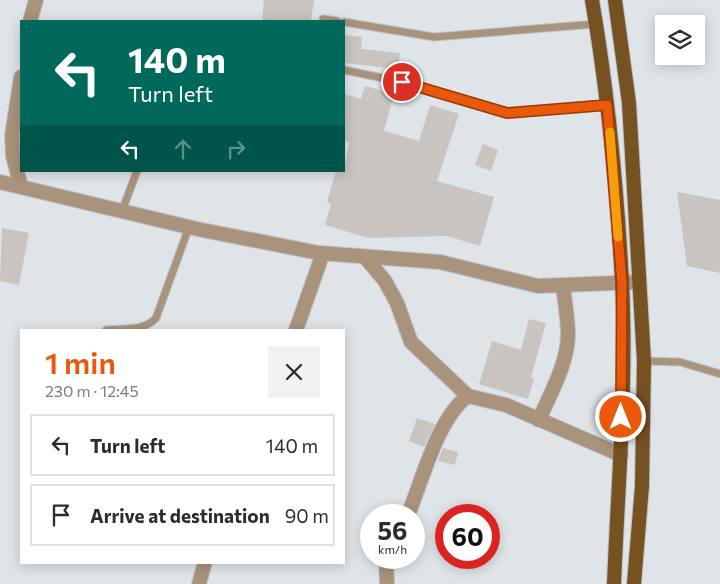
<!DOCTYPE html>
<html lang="en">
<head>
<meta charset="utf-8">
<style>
	:root { --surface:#fff; --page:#f2f2f3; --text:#2b2b33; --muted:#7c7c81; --line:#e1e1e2; --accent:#ea580c }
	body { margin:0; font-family:Commissioner,sans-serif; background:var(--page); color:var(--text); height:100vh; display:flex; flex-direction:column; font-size:19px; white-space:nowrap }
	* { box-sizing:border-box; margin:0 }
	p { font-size:16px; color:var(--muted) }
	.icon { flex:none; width:28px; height:28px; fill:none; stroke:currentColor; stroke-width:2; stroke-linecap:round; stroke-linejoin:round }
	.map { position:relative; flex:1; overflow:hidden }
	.details { position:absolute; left:20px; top:329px; width:325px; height:235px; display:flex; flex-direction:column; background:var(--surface); border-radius:0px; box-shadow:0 2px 12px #0003 }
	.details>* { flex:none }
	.banner { position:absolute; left:20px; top:20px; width:325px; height:152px; border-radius:0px; box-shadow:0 2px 12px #0003; background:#00695c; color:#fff; overflow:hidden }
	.controls { position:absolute; left:655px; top:15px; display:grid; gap:10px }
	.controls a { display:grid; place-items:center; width:50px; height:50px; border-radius:0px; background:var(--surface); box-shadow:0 2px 12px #0003; font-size:25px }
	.speed { position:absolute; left:360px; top:504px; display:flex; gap:10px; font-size:25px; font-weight:700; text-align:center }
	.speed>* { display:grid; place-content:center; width:65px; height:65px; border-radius:50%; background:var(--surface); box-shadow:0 2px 12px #0003; line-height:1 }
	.speed small { font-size:12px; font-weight:400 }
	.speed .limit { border:8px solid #d22; background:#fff; color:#111 }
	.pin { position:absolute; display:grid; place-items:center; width:42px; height:42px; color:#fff; margin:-21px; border:2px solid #fff; border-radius:50%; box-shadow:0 1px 5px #0007 }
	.me { position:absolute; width:55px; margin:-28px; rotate:0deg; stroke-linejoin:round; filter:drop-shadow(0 0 4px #0008) }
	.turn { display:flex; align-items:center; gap:18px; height:105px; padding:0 25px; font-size:22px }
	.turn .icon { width:65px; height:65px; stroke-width:2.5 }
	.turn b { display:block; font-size:35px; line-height:42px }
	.lanes { display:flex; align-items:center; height:48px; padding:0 25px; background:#0003; justify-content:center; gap:25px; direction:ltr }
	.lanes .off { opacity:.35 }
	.round { display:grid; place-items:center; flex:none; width:52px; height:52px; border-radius:0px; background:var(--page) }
	.headline { display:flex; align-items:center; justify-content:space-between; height:85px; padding:0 25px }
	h1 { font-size:30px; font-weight:600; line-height:38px; color:var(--accent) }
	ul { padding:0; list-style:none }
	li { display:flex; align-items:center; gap:15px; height:62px; margin:0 10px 8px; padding:0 15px; border:2px solid var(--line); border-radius:0px }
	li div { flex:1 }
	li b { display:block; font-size:19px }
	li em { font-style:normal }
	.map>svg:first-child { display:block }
	.building { fill:#c9c4bf }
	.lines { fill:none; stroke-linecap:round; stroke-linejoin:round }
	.service-casing { stroke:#bec2c7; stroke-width:9 }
	.minor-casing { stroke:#bec2c7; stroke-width:16 }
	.primary-casing { stroke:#bec2c7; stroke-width:16 }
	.service { stroke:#a9937c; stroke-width:7 }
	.minor { stroke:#a9937c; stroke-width:14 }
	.primary { stroke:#765122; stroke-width:14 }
	.route-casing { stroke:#983908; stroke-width:12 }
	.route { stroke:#ea580c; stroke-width:9 }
	.slow { stroke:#f59e0b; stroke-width:9 }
</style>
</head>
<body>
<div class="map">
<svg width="720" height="584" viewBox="0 0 720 584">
	<rect width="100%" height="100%" fill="#dfe4e9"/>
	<!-- building -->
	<path class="building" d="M264 0H314L311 21H262Z
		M344 35 362 37 361 49 400 53 398 69 344 63Z
		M365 86 394 94 384 131 419 141 430 105 459 114 437 181 494 197 480 246 447 236 368 238 325 225 331 204 327 202 336 171H344L349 145V142L344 141V94L361 99Z
		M483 144 498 150 491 171 475 165Z
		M677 192 720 200V273L687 266Z
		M2 228 29 233 19 285 0 281Z
		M529 319 546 323 531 378 534 379 528 399 479 384 492 341 521 350Z
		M417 418 435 424 424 447 409 441Z
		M443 448 458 452 455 465 438 461Z"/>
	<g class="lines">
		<defs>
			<path id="service" d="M323 19 337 21
				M344 22 434 37 596 24
				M344 70 402 82 507 113 607 105
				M122 211 137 171
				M106 330C124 328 143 332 156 318L189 227
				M644 361 680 362 720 374"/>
			<path id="minor" d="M30 21 36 0
				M0 182 197 229 319 253 440 262 538 286 639 282
				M21 187 13 156 12 135 21 77
				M365 257 385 281 397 303 411 342 468 396
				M296 330 323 253
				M539 420C550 394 567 365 568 336 568 320 565 302 563 286
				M408 515C422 481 438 417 468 396L506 405 621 455
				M386 558 387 584
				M199 584 205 562"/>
			<path id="primary" d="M592 0C608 93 617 188 622 282 627 382 618 484 614 584
				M615 0 629 103 644 361 642 486 634 584"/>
		</defs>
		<!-- service casing -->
		<use href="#service" class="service-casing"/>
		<!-- minor casing -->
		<use href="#minor" class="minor-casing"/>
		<!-- primary casing -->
		<use href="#primary" class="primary-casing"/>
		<!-- service -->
		<use href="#service" class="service"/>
		<!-- minor -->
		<use href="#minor" class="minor"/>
		<!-- primary -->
		<use href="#primary" class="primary"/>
	</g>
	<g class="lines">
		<defs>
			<path id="route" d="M402 82 507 113 607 105 622 283 621 417"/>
		</defs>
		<!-- route casing -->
		<use href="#route" class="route-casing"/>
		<!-- route -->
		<use href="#route" class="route"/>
		<!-- slow -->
		<path class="slow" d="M610 132 618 237"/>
	</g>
</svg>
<div class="controls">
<a><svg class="icon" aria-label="layers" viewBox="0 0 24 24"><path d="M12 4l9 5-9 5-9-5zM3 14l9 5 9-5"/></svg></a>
</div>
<div class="speed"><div>56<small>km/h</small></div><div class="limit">60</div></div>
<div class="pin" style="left:402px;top:82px;background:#d93025"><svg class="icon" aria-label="arrive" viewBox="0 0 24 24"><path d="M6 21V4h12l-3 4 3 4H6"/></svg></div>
<svg class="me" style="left:621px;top:417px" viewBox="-20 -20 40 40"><circle r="17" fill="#ea580c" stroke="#fff" stroke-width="3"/><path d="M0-11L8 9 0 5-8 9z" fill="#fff"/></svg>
<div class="banner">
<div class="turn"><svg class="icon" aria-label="left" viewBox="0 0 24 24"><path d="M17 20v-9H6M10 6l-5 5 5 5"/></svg><div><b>140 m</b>Turn left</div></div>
<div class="lanes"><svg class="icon" aria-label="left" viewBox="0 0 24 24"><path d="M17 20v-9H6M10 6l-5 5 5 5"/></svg><svg class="icon off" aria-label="ahead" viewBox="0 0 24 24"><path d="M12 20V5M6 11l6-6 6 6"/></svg><svg class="icon off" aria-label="right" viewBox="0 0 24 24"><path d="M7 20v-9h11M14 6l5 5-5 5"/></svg></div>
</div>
<section class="details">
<div class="headline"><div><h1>1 min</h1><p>230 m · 12:45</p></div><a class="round"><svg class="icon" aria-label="close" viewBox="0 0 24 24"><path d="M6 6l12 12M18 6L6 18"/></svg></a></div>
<ul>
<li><svg class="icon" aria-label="left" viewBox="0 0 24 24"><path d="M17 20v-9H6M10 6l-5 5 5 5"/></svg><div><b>Turn left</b></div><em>140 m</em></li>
<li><svg class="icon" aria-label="arrive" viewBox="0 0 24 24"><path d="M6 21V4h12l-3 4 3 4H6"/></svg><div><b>Arrive at destination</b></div><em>90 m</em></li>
</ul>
</section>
</div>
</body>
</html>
